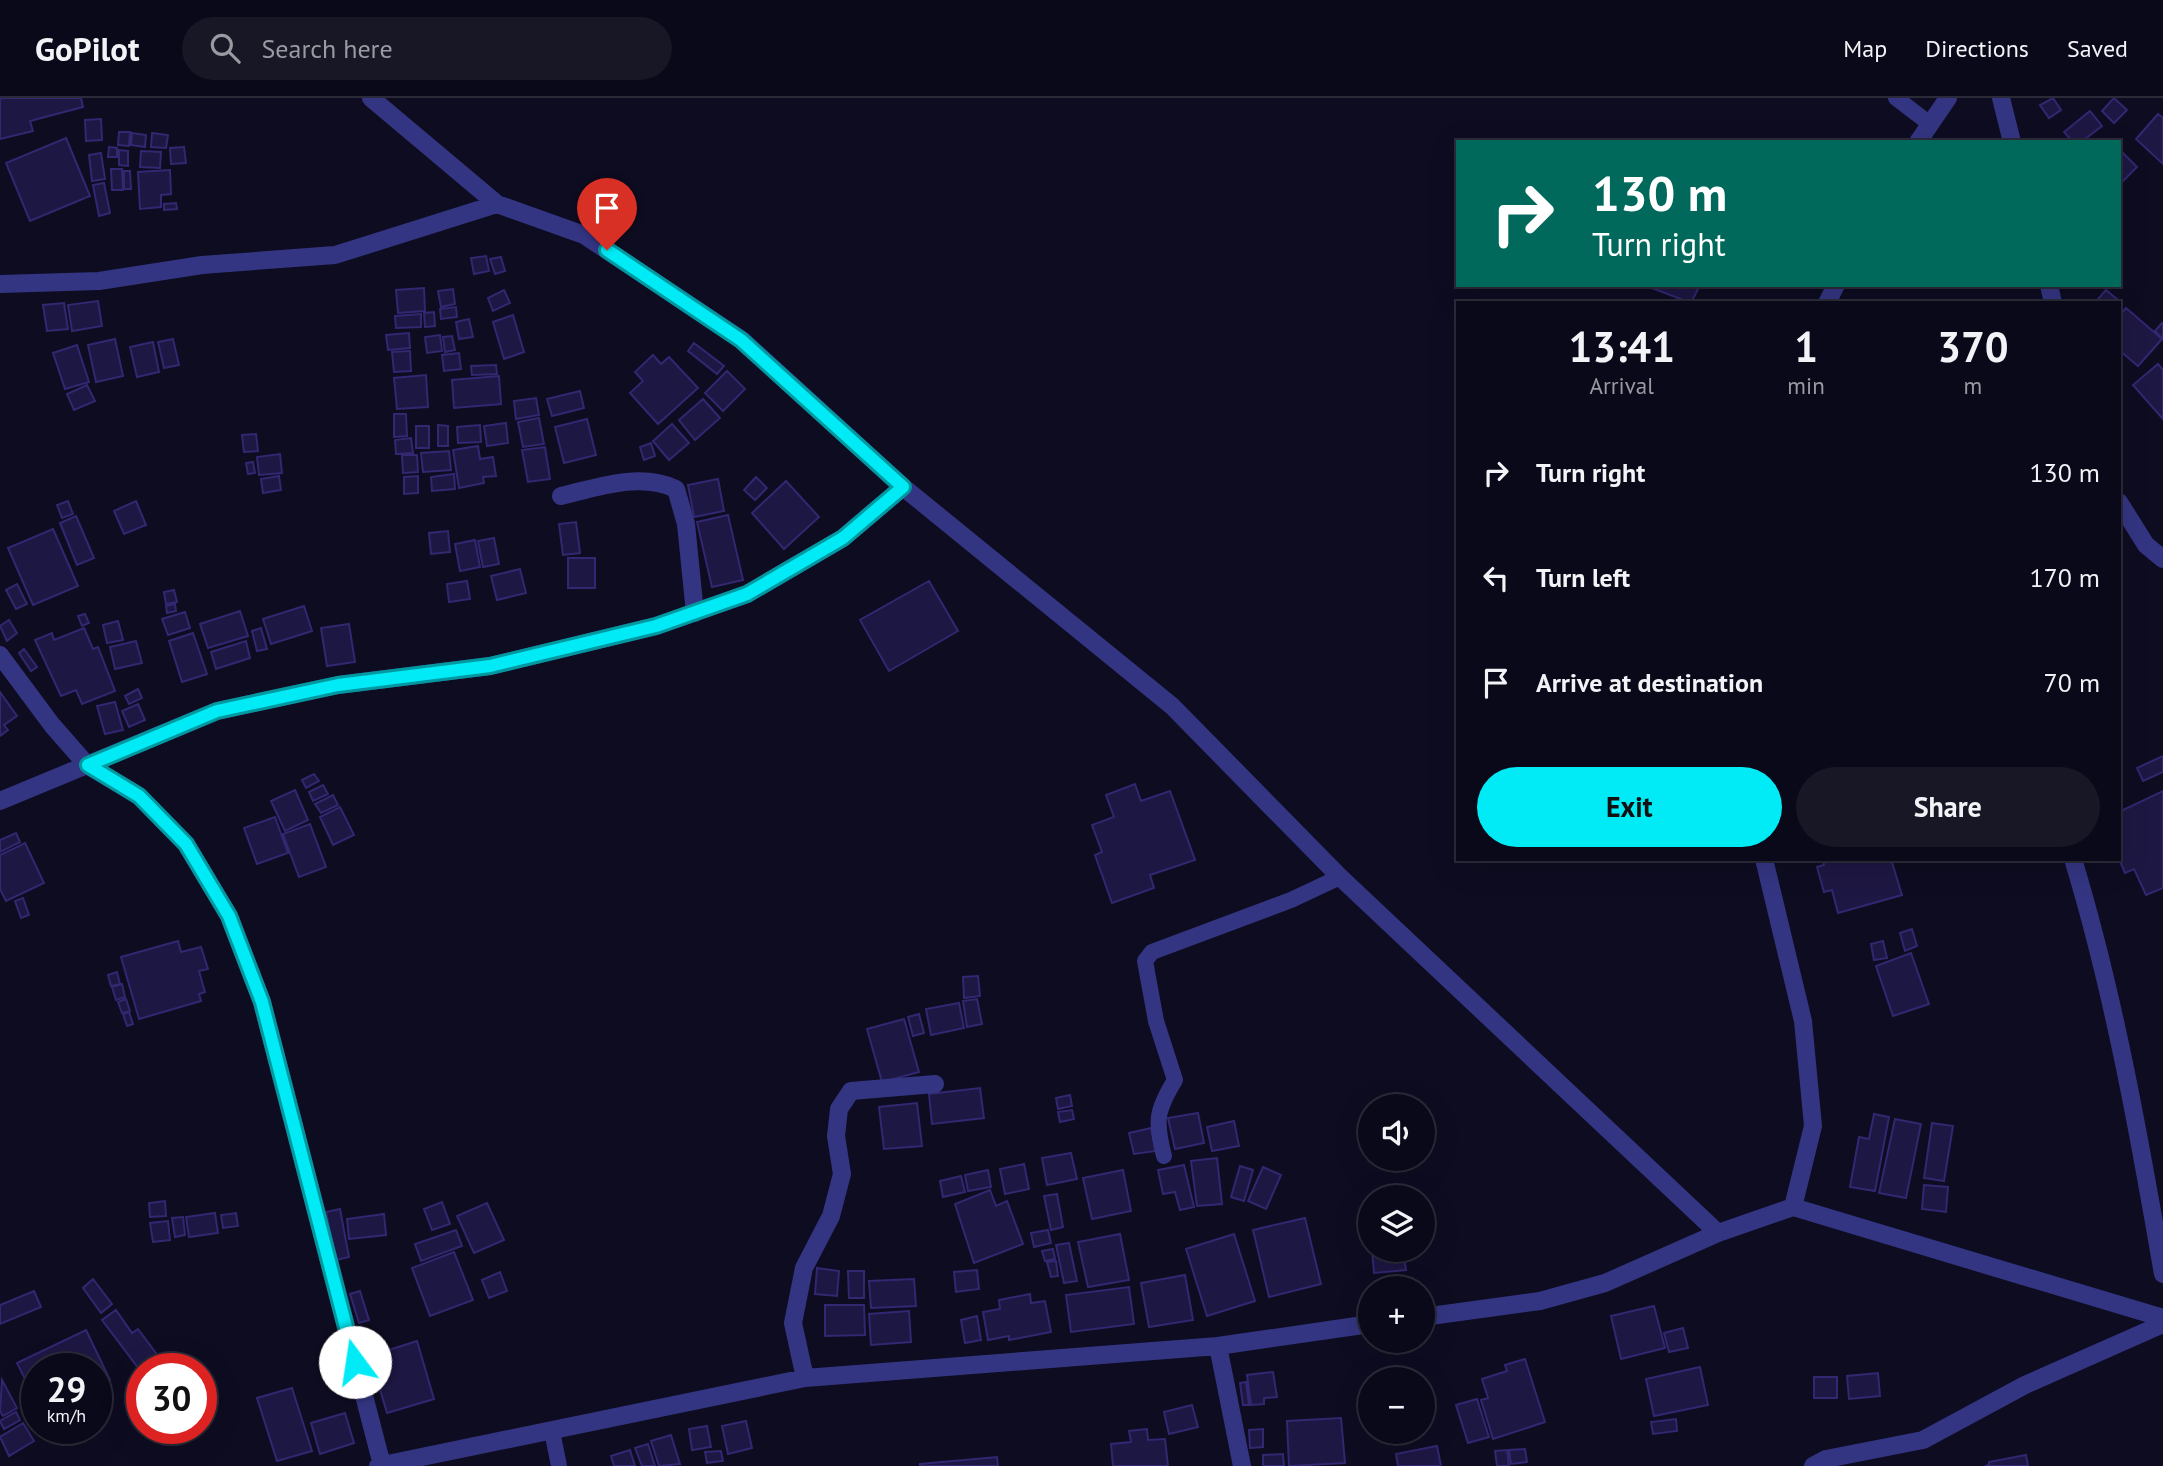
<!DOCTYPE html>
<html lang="en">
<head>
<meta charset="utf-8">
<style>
	:root { --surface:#0a0919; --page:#181726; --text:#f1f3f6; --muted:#999aa2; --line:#2a2a38; --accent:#00ebf6 }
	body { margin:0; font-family:"PT Sans",sans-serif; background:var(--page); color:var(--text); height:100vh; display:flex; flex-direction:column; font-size:26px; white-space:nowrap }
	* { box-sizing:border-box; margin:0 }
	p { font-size:23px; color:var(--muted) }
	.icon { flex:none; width:38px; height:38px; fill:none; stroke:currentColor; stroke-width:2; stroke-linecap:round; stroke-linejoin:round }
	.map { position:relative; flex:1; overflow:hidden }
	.drawer { position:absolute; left:1456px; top:203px; width:665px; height:560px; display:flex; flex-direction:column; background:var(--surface); border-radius:0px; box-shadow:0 7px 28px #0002,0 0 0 2px var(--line) }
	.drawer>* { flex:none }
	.banner { position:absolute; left:1456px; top:42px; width:665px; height:147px; border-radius:0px; box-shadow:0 7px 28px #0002,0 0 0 2px var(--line); background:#00695c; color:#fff; overflow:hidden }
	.controls { position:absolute; left:1358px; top:996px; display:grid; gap:14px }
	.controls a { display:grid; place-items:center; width:77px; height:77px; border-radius:50%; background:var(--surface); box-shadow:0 7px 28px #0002,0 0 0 2px var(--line); font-size:35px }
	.speed { position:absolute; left:21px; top:1255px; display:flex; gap:14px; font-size:35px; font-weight:700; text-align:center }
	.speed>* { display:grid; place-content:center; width:91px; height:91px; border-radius:50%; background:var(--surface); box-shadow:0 7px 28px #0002,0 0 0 2px var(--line); line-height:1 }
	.speed small { font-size:18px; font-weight:400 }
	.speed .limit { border:10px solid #d22; background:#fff; color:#111 }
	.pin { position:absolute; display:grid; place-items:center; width:60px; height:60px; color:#fff; margin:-72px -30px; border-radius:50% 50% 50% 0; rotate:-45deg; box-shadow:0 0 7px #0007 }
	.pin .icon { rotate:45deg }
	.me { position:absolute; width:77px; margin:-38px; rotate:346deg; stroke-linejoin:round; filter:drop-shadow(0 0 5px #0008) }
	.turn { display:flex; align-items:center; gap:24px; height:147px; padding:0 21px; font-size:32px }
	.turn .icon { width:91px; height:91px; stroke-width:2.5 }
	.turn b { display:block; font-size:49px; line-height:60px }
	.eta { display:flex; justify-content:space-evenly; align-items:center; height:119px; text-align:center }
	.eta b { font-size:42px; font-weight:600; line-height:49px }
	.cta { display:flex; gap:14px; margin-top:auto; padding:14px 21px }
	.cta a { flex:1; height:80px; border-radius:42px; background:var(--accent); color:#111; font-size:28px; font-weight:600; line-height:80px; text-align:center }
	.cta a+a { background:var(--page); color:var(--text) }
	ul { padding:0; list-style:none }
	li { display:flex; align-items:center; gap:21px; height:105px; padding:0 21px }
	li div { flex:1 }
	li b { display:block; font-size:26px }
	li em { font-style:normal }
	header { display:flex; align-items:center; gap:42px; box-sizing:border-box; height:98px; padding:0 35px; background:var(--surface); border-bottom:2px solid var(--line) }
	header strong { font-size:33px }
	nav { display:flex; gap:38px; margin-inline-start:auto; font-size:24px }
	.search { width:490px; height:63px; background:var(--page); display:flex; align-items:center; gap:18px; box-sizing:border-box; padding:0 24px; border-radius:38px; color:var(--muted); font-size:26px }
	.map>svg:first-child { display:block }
	.building { fill:#1d1743; stroke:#322770; stroke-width:2 }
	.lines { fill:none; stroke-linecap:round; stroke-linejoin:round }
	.service { stroke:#343582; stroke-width:16 }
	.minor { stroke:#343582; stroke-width:18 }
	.route-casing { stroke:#0099a0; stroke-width:18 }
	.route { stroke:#00ebf6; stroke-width:12 }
</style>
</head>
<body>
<header>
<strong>GoPilot</strong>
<div class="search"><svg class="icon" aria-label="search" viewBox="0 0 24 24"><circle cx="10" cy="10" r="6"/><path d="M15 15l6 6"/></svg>Search here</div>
<nav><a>Map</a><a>Directions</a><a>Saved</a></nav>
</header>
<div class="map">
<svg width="2163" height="1368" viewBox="0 0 2163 1368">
	<rect width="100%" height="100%" fill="#0e0c21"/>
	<!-- building -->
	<path class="building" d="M5 0H81L83 9 30 23 33 33 0 41V1Z
		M2053 0 2061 12 2049 20 2040 7Z
		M2114 0 2127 12 2114 25 2102 13Z
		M2090 13 2102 28 2081 44H2073L2064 34Z
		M2158 16 2163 20V66L2136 41Z
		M101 21 102 42 86 43 85 22Z
		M119 34H130L129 48 118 47Z
		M132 35 146 37 145 49 131 47Z
		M152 35 168 37 166 50 151 49Z
		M66 40 90 98 30 123 6 65Z
		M109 49 117 50V59H108Z
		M184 49 186 65 171 66 170 50Z
		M2119 51 2137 69 2119 87Z
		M119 52 128 53V68L119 67Z
		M141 53 161 54 160 70 140 69Z
		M101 55 105 81 92 83 89 57Z
		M111 71H122L123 92H112Z
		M170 72 171 96 161 97V109L140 111 138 74Z
		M124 73H130L131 91H124Z
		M104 85 110 115 99 118 93 87Z
		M176 105 177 111 164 112V106Z
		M486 158 489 173 474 176 471 160Z
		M501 159 505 173 495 176 490 161Z
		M1644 187H1700L1691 205Z
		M424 190 425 213 398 215 396 192Z
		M453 191 455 206 441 209 438 193Z
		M504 192 510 205 493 213 488 200Z
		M2106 192 2117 201 2113 205H2102L2098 201Z
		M98 203 102 228 72 233 68 207Z
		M64 205 68 231 47 233 43 207Z
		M456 209 457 219 441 221 440 211Z
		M2126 210 2162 241 2138 268 2119 252V218Z
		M434 214 435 228 425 229 424 215Z
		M421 216V229L396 230 395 218Z
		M513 217 524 254 504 261 493 224Z
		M469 221 473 239 459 241 456 224Z
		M2162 225 2163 226V241L2155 233Z
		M409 235 410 250 388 252 386 237Z
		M440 237 442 253 427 255 425 239Z
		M452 238 455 252 445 254 443 239Z
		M115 241 123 278 96 284 88 247Z
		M173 241 179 267 164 270 158 244Z
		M153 244 159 274 137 279 130 249Z
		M694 245 724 268 717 276 688 253Z
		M77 247 89 284 65 291 53 255Z
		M410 253 411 273 394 274 392 254Z
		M459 255 461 271 444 273 442 257Z
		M653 257 661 266 669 259 698 290 658 326 630 295 643 283 635 274Z
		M2158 266 2163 272V321L2133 287Z
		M496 267 497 276 472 277 471 268Z
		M727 273 745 291 723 313 705 295Z
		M426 277 428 309 397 311 394 280Z
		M499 278 501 306 454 310 452 282Z
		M87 287 95 303 74 312 67 296Z
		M580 293 584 310 552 318 547 301Z
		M536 300 539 317 516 321 514 303Z
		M703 301 720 320 695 342 679 322Z
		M394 316H406L407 338 394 339Z
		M539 320 544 346 523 349 518 324Z
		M587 321 596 357 564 365 555 329Z
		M506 325 508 345 487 348 484 328Z
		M672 326 689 345 669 362 653 343Z
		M438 327 448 328V348H438Z
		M480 327 481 344 458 345 457 329Z
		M416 328H429V350H416Z
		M256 336 258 353 244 354 242 337Z
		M411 340 413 355 396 356 395 342Z
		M651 345 655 358 644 362 640 349Z
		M478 348 480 361 493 359 496 378 483 379 484 385 459 390 453 352Z
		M545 349 550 381 528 384 522 352Z
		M449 353 451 372 423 374 421 355Z
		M280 356 282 375 259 377 257 359Z
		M402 357H417L418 374 403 375Z
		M253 364 255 375 248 376 246 365Z
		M454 376 455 391 432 393 431 379Z
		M279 378 281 392 263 395 261 381Z
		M418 378V395L404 396V379Z
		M756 379 767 390 755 402 744 392Z
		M718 381 724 413 694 419 688 387Z
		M786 383 819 419 784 451 752 415Z
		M68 403 73 416 62 420 57 407Z
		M136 403 146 427 124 436 114 413Z
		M728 417 743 482 712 489 697 424Z
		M76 418 94 460 77 467 60 425Z
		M576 424 580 455 563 457 559 426Z
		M53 431 78 488 33 507 8 450Z
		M448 433 450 454 431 456 429 435Z
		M494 440 499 466 483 469 478 443Z
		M475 442 480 469 460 473 455 446Z
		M568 460H595V490H568Z
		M520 471 526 495 497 502 491 478Z
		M467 483 470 501 449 504 447 486Z
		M929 483 958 533 889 573 860 522Z
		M17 486 27 506 16 511 6 492Z
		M174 492 177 504 166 506 164 494Z
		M175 506 176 513 167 515 166 508Z
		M304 508 312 533 271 546 263 521Z
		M240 513 248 538 208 550 200 526Z
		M185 514 190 530 168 537 162 521Z
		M85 516 89 525 82 528 78 518Z
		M9 522 17 535 7 543 0 528Z
		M118 523 123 542 107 545 103 527Z
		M349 526 355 564 327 568 321 530Z
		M84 530 93 551 98 549 115 593 82 606 76 592 61 598 35 542 52 535 54 542Z
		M261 530 267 551 257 553 252 533Z
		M193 535 207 576 182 584 169 543Z
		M136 543 142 565 115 571 110 549Z
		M246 543 250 560 216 571 211 554Z
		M24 551 37 569 31 573 19 555Z
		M138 591 142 600 129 606 125 598Z
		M0 594 17 618 4 627 8 632 0 638Z
		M115 604 123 632 105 636 97 608Z
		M138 606 145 622 129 629 122 613Z
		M2163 658V674L2143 683 2137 670Z
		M314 676 319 683 306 690 302 682Z
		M1135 686 1141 703 1170 693 1195 762 1150 777 1154 790 1112 805 1095 757 1102 754 1092 727 1114 719 1106 697Z
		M323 687 328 696 313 703 309 694Z
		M295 692 308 722 285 733 271 703Z
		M2163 693V790L2146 797 2134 771 2125 775 2119 761V714Z
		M333 697 338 707 321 715 315 706Z
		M340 709 354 737 333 747 320 719Z
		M275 719 288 755 257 766 244 730Z
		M310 726 326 769 299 779 283 736Z
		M16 735 20 744 0 754V742Z
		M25 745 44 785 6 803 0 791V757Z
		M1823 761H1891L1902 797 1838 815 1832 792 1824 794 1817 769 1824 767Z
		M23 800 29 817 21 820 15 803Z
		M1912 831 1917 848 1905 853 1900 835Z
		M178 843 181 854 201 849 208 871 199 873 205 894 199 896 201 903 139 921 121 859Z
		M1883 843 1887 860 1874 862 1871 846Z
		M1911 855 1929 906 1893 918 1876 868Z
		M117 874 120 886 111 888 108 877Z
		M978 878 980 898 964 900 963 879Z
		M122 886 125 899 116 902 112 889Z
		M126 901 130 913 122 915 118 904Z
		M977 901 982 926 967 929 963 903Z
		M959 905 964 930 931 937 926 911Z
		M129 914 133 926 127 928 123 916Z
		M919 916 924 935 913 938 908 919Z
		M904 921 919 974 882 984 867 931Z
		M980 990 984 1020 932 1026 929 996Z
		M1070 997 1072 1008 1058 1011 1056 1000Z
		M917 1005 922 1048 884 1051 879 1009Z
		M1072 1012 1074 1021 1060 1024 1058 1014Z
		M1198 1015 1204 1045 1175 1051 1168 1020Z
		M1874 1016 1889 1019 1875 1093 1850 1089 1859 1039 1869 1041Z
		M1895 1021 1921 1026 1906 1100 1879 1095Z
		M1234 1023 1239 1048 1212 1053 1207 1029Z
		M1932 1025 1953 1028 1944 1083 1924 1080Z
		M1151 1030 1156 1053 1134 1056 1129 1035Z
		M1071 1055 1077 1081 1047 1087 1042 1060Z
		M1217 1060 1222 1106 1197 1108 1191 1063Z
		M1024 1066 1029 1091 1005 1096 1000 1071Z
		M1184 1067 1194 1109 1180 1112 1175 1094 1163 1096 1158 1072Z
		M1240 1068 1253 1072 1244 1103 1231 1099Z
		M1263 1069 1281 1077 1266 1111 1248 1103Z
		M988 1072 991 1089 968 1093 965 1077Z
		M1123 1072 1131 1113 1092 1121 1083 1080Z
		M961 1078 965 1094 943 1099 940 1083Z
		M1924 1087 1948 1089 1946 1114 1922 1111Z
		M990 1092 996 1108 1007 1103 1023 1146 974 1165 955 1106Z
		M1057 1096 1063 1129 1051 1132 1044 1098Z
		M165 1103 166 1118 150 1119 149 1105Z
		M442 1104 450 1126 432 1132 424 1111Z
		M487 1105 504 1142 474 1155 457 1118Z
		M340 1111 349 1159 336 1162 326 1114Z
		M215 1115 218 1135 189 1139 186 1119Z
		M236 1115 238 1128 223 1130 221 1117Z
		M384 1116 386 1137 349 1141 347 1121Z
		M183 1119 185 1137 175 1139 172 1120Z
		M1305 1120 1321 1186 1269 1199 1253 1132Z
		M168 1123 170 1142 153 1144 150 1125Z
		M456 1132 462 1148 421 1163 415 1146Z
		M1048 1132 1051 1145 1034 1149 1031 1135Z
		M1120 1136 1129 1182 1088 1189 1078 1144Z
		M1234 1136 1255 1203 1207 1218 1186 1151Z
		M1069 1145 1077 1183 1064 1185 1056 1147Z
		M1053 1151 1055 1161 1045 1163 1042 1153Z
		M1372 1152H1403L1406 1172 1374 1175Z
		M454 1154 473 1202 430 1218 412 1170Z
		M1056 1163 1058 1178 1051 1179 1047 1164Z
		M817 1170 839 1173 837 1198 815 1196Z
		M977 1172 979 1191 956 1194 954 1174Z
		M848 1173H864V1200H849Z
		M500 1174 507 1193 489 1200 482 1182Z
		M1185 1177 1193 1222 1149 1229 1141 1185Z
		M93 1181 112 1206 101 1215 83 1190Z
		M914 1181 916 1208 871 1210 869 1183Z
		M1129 1189 1134 1226 1071 1234 1066 1197Z
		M34 1193 41 1209 0 1226V1207Z
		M360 1193 369 1222 359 1225 350 1196Z
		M1030 1196 1031 1205 1045 1203 1051 1234 1009 1242V1238L988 1242 983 1214 1000 1211 999 1202Z
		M825 1207H864L865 1237 825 1238Z
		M1654 1208 1665 1250 1621 1261 1611 1218Z
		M116 1212 132 1235 138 1231 167 1270H142V1275L102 1222Z
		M909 1213 911 1244 871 1247 869 1216Z
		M977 1218 981 1242 965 1245 961 1222Z
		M1683 1230 1688 1250 1669 1254 1664 1235Z
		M86 1232 110 1282 96 1288V1270H37V1305L17 1265Z
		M417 1243 434 1301 387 1315 370 1258Z
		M1525 1261 1545 1324 1493 1341 1481 1302 1488 1300 1482 1281 1507 1273 1505 1267Z
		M1700 1269 1708 1307 1654 1318 1646 1281Z
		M1273 1274 1277 1299 1264 1300V1306L1251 1307 1247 1277Z
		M1878 1275 1880 1298 1849 1301 1847 1278Z
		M1814 1279H1837V1300H1814Z
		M2 1282 17 1310 3 1318 0 1313Z
		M1246 1284 1249 1307H1243L1240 1285Z
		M292 1290 312 1353 277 1363 257 1300Z
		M1477 1301 1489 1339 1468 1345 1456 1307Z
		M1192 1307 1198 1329 1169 1336 1164 1314Z
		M16 1314 20 1322 4 1331 0 1323Z
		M345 1315 354 1345 320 1356 311 1325Z
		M1341 1320 1345 1365 1289 1368 1287 1323Z
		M1676 1321 1677 1333 1653 1336 1651 1324Z
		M746 1323 752 1350 728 1356 722 1328Z
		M23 1325 34 1343 9 1358 0 1339Z
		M707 1328 711 1349 692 1352 689 1331Z
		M1147 1331 1148 1342 1165 1341 1168 1368H1113L1111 1346 1131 1344 1129 1333Z
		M1263 1331V1349L1250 1350 1249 1332Z
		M671 1337 680 1366 659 1368 651 1343Z
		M648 1346 655 1368H642L635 1350Z
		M1437 1348 1441 1368H1398L1396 1356Z
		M1525 1351 1527 1364 1511 1366 1509 1352Z
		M630 1352 635 1368H614L611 1358Z
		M1507 1352 1509 1368H1497L1495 1353Z
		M721 1353 723 1363 707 1365 705 1354Z
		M1283 1356 1284 1368H1263V1357Z
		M2026 1357 2028 1368H1985L1989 1367V1364Z
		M997 1359 998 1368H920V1366Z"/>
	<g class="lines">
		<!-- service -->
		<path class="service" d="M1896 0 1930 26
			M1164 1058C1155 1023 1156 1013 1175 982L1156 923 1145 863 1152 854 1291 802 1340 779
			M552 1333 559 1368"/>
		<!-- minor -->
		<path class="minor" d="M371 0 497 106 584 137 742 242 903 389 1172 608 1340 779 1718 1135
			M2001 0 2012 44
			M1918 44 1948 0
			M0 186 99 183 202 167 335 157 497 106
			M2049 187 2053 205
			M1827 205 1836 187
			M561 398C598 389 641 374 676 391L686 426 695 515
			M2119 404 2146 447 2163 461
			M0 557 52 627 87 667 139 698 186 746 229 818 262 904 382 1367
			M0 703 217 613 338 587 490 568 656 528 747 496 843 440 903 389
			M2073 761C2114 896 2139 1037 2163 1176
			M1793 1109 2163 1220
			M1423 1219 1540 1203 1605 1185 1718 1135 1793 1109 1813 1028 1803 923 1764 761
			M1218 1248 1242 1368
			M805 1280 793 1225 804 1170 831 1118 842 1076 836 1038 839 1011 851 993 935 986
			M378 1368 805 1280 1218 1248 1370 1226
			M1813 1368 1826 1361 1923 1342 2025 1287 2163 1226"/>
	</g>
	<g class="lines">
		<defs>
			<path id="route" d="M355 1264 262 904 229 818 186 746 139 698 88 667 217 613 338 587 490 568 656 528 747 496 843 440 903 389 741 242 607 152"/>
		</defs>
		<!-- route casing -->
		<use href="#route" class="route-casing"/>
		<!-- route -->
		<use href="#route" class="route"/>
	</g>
</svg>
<div class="controls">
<a><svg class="icon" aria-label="sound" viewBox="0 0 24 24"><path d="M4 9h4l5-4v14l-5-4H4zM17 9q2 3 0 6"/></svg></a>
<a><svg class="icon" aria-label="layers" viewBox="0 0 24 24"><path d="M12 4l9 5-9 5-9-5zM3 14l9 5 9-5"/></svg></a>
<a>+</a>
<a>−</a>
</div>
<div class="speed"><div>29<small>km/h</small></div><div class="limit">30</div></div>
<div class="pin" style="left:607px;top:152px;background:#d93025"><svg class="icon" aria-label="arrive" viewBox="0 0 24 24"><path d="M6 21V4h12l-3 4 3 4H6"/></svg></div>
<svg class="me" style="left:355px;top:1264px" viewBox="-20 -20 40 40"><circle r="19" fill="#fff"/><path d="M0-13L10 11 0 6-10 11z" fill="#00ebf6"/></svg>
<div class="banner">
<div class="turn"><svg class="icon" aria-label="right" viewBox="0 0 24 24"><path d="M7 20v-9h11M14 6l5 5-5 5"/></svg><div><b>130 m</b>Turn right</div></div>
</div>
<section class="drawer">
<div class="eta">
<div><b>13:41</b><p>Arrival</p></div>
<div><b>1</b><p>min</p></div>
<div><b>370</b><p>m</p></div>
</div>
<ul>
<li><svg class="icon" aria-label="right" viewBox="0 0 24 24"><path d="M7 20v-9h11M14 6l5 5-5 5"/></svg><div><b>Turn right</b></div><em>130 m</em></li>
<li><svg class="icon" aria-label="left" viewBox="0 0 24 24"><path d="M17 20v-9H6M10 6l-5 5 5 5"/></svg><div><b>Turn left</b></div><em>170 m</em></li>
<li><svg class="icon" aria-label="arrive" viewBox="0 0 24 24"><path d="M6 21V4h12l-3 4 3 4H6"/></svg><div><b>Arrive at destination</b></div><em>70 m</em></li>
</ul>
<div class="cta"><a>Exit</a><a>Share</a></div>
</section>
</div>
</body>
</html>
